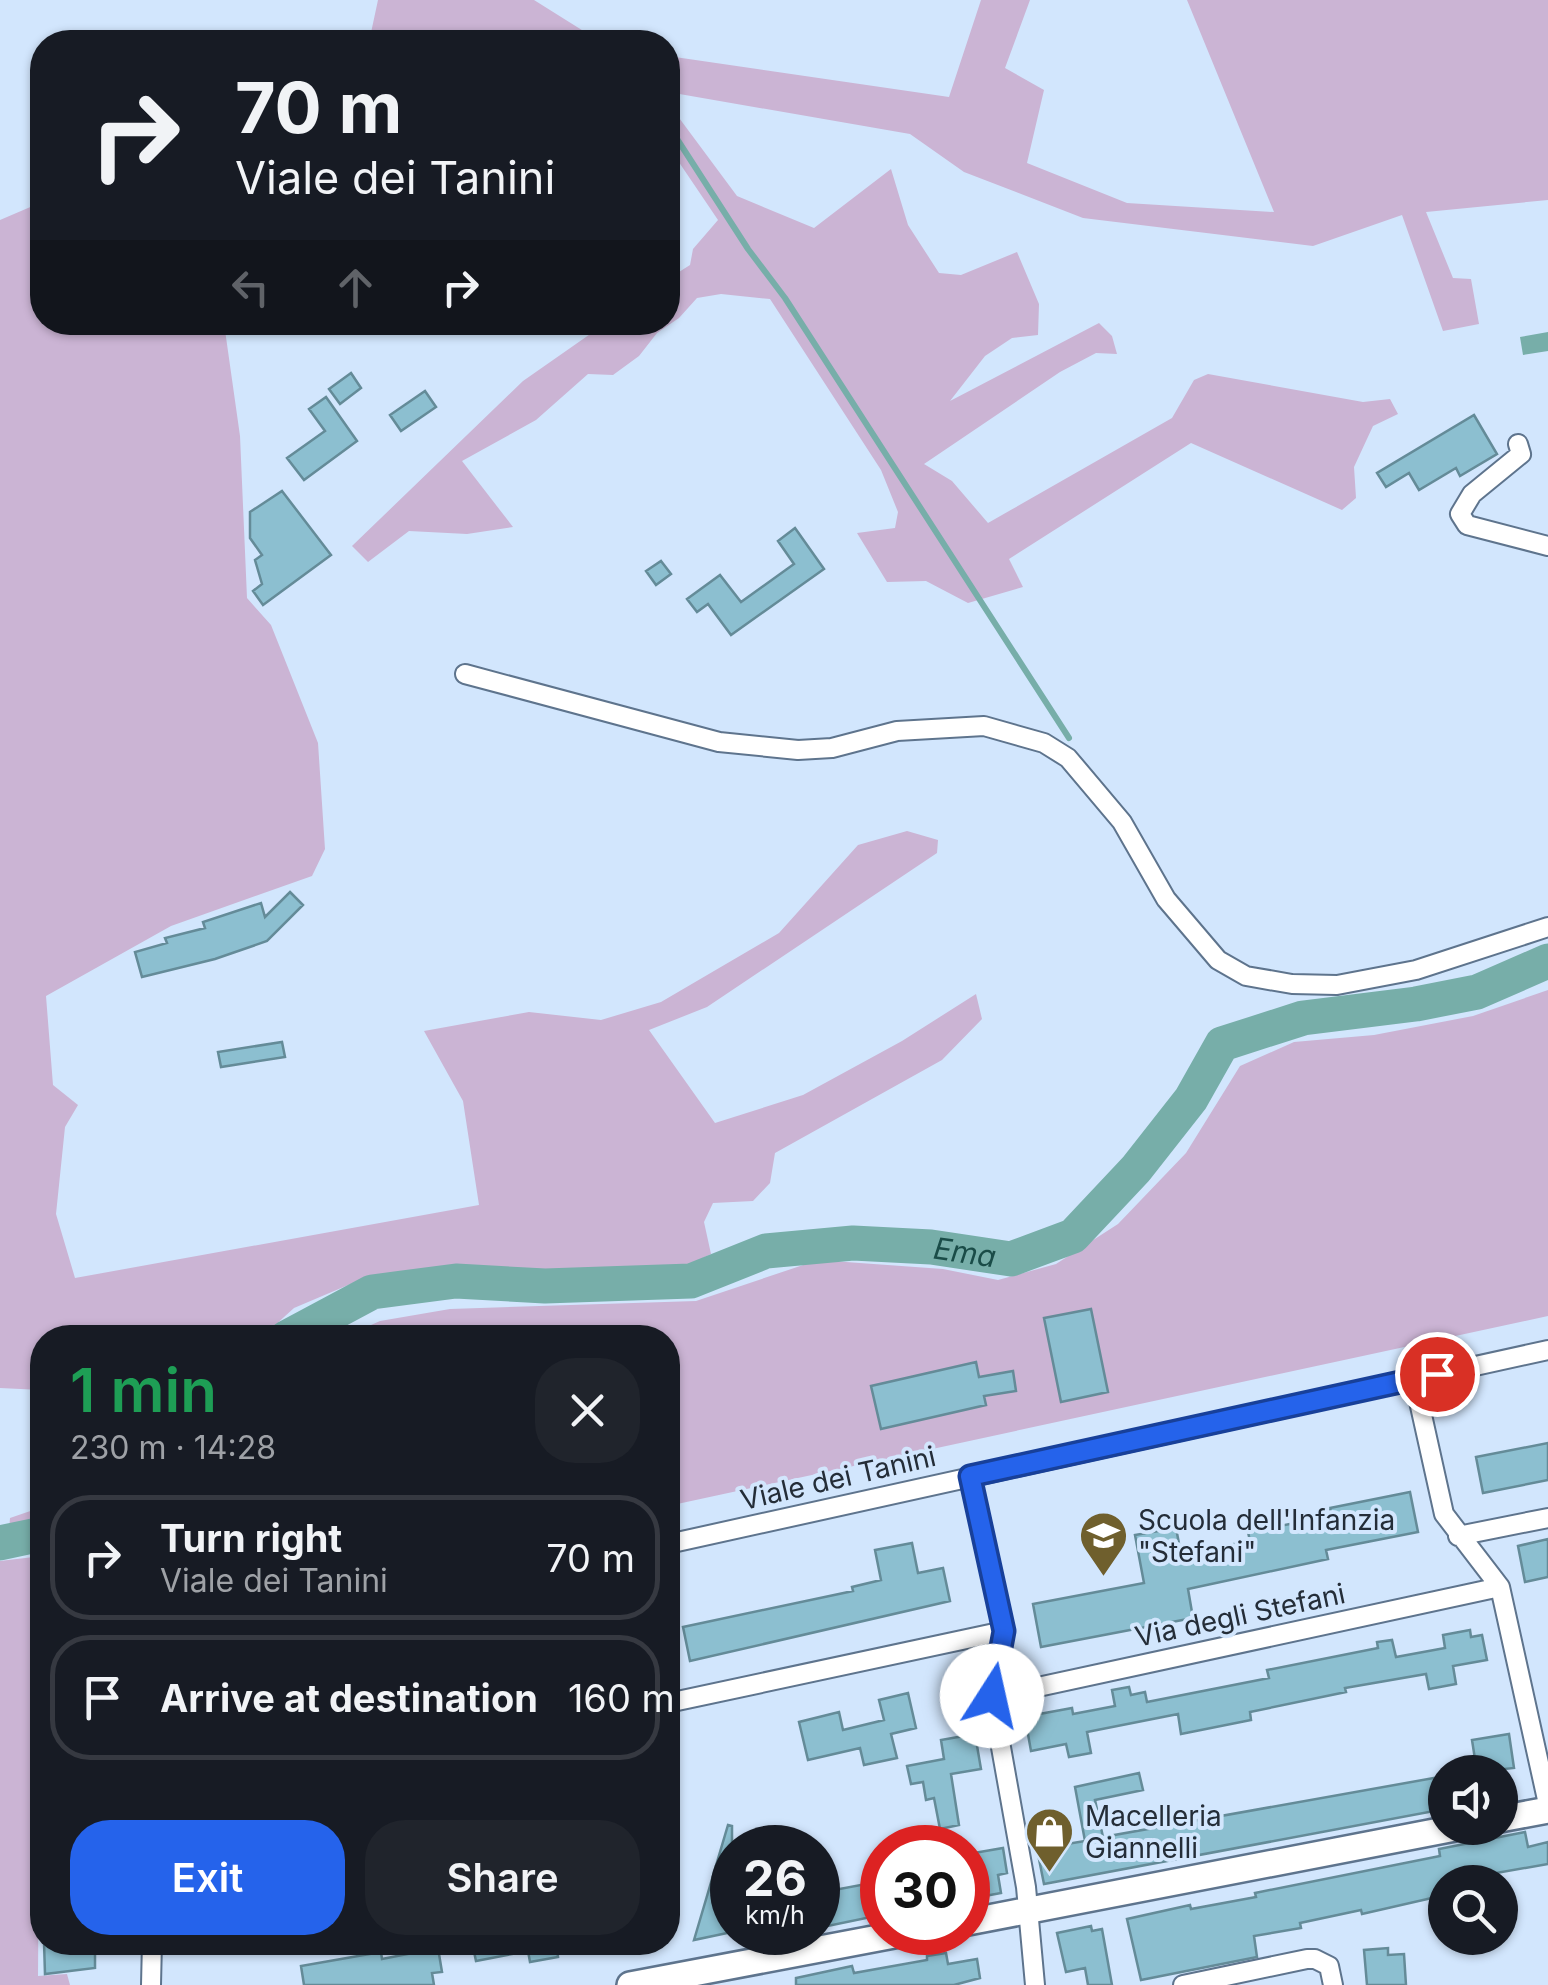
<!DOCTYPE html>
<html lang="en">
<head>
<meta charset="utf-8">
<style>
	:root { --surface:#171b24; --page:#20242c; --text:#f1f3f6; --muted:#9ea1a6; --line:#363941; --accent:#2563eb }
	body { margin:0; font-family:Inter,sans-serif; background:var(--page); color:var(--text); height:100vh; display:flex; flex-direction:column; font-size:38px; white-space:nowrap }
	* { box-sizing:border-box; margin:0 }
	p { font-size:32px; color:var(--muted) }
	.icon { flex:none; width:55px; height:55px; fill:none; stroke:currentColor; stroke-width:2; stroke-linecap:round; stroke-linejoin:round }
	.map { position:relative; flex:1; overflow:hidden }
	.details { position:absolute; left:30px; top:1325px; width:650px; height:630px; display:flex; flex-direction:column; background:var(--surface); border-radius:40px; box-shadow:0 2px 8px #0004 }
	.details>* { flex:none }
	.banner { position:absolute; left:30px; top:30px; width:650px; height:305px; border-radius:40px; box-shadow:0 2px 8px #0004; background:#171b24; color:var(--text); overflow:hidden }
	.buttons { position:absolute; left:1428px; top:1755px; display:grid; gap:20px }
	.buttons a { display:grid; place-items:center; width:90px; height:90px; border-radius:50%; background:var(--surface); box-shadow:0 2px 8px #0004; font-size:50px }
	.speed { position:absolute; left:710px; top:1825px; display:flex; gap:20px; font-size:50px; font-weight:700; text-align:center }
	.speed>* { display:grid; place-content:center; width:130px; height:130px; border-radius:50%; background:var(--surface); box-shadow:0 2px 8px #0004; line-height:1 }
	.speed small { font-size:25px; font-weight:400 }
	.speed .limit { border:15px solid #d22; background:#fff; color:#111 }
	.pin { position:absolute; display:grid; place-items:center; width:85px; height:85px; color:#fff; margin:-42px; border:5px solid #fff; border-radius:50%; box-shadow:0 2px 10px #0007 }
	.me { position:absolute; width:110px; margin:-55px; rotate:10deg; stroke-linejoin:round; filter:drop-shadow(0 0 8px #0008) }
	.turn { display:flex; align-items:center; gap:35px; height:210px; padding:0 40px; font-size:45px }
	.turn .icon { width:130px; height:130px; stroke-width:2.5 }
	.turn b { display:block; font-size:70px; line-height:85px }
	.lanes { display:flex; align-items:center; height:95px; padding:0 40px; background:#0003; justify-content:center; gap:50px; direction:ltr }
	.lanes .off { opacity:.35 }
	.round { display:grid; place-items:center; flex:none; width:105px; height:105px; border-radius:40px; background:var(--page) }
	.headline { display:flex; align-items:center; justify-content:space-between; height:170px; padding:0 40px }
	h1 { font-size:60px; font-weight:600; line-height:75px; color:#1e9e55 }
	.primary-button { display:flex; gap:20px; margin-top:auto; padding:20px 40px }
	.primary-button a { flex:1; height:115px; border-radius:40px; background:var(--accent); color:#fff; font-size:40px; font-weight:600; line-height:115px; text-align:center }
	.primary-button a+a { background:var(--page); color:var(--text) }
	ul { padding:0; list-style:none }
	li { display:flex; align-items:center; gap:30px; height:125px; margin:0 20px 15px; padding:0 20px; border:5px solid var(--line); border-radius:40px }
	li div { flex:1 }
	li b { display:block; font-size:38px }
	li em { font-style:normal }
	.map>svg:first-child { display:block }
	.green { fill:#cbb4d4 }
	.water { fill:#77aea9 }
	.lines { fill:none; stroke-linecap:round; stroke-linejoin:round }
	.stream { stroke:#77aea9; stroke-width:6 }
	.river { stroke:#77aea9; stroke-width:35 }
	.building { fill:#8cbfd0; stroke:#648b98; stroke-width:2.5 }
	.minor-casing { stroke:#5e748d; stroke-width:22 }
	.secondary-casing { stroke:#5e748d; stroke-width:30 }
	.minor { stroke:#fff; stroke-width:18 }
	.secondary { stroke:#fff; stroke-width:25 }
	.route-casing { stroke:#184099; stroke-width:25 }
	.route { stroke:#2563eb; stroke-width:18 }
	.labels { text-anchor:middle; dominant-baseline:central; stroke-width:8; stroke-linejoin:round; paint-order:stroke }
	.street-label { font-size:28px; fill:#242d38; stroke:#d2e6fd }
	.poi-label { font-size:28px; fill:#242d38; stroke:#d2e6fd; text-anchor:start }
	.water-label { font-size:30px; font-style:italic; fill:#1a4c48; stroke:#d2e6fd }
</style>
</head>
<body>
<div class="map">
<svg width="1548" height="1985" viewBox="0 0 1548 1985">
	<rect width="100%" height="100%" fill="#d2e6fd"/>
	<!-- green -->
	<path class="green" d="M378 0H534L601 42H369Z
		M981 0H1030L1005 68 1044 90 1027 163 1127 203 1274 212 1187 0H1548V200L1426 212 1453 278 1471 279 1479 324 1443 331 1402 215 1313 246 1083 218 964 172 910 134 668 92V56L949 97Z
		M668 103 737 196 814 228 891 169 908 225 939 273 961 275 1017 252 1039 304 1038 335 1012 338 985 356 950 401 1099 323 1112 336 1117 354 1096 353 1060 372 924 464 952 481 988 523 1172 418 1194 380 1208 374 1363 402 1390 399 1398 414 1373 426 1354 467 1356 498 1342 510 1191 443 1009 559 1023 587 968 603 926 581 887 582 857 533 895 528 898 512 881 470 770 299 721 294 697 298 679 318 657 333 639 356 613 375 588 374 536 420 462 461 513 527 467 534 409 531 368 562 352 546 523 381 606 323 668 322V279L690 265 693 249 718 220 668 146Z
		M42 202V322L224 323 240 436 247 598 271 625 318 743 325 849 312 876 171 926 46 996 53 1085 78 1105 65 1127 56 1214 75 1278 479 1205 463 1101 424 1031 529 1012 601 1020 661 1002 779 933 858 845 907 831 938 840 937 853 707 1007 649 1030 715 1123 803 1095 902 1041 976 994 982 1019 942 1060 775 1153 770 1183 753 1201 713 1203 704 1222 711 1254 680 1269 519 1270 360 1280 294 1308 262 1337 42 1338V1415L41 1390 0 1388V220Z
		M1548 990V1316L668 1506V1338H342L380 1321 450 1309 696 1301 818 1260 943 1269 998 1280 1056 1264 1118 1224 1186 1153 1240 1066 1294 1042 1374 1035 1473 1016Z
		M42 1507V1524L9 1531 10 1518Z
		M42 1556V1824L39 1825 38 1976 67 1974 70 1985H0V1561Z"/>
	<!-- water -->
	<path class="water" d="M1548 332V351L1523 355 1520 337Z"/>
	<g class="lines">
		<!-- stream -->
		<path class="stream" d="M668 125 748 249 785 298 1069 738"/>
		<!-- river -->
		<g class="river">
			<path id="s1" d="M286 1338 372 1292 456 1281 545 1286 691 1281 766 1251 853 1243 931 1247 1011 1259 1073 1236 1136 1169 1191 1099 1222 1044 1303 1018 1416 1004 1477 992 1548 961"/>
			<path d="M0 1543 42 1534"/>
		</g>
	</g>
	<!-- building -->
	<path class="building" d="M351 373 361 388 340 404 329 389Z
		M425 391 436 407 401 431 390 415Z
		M326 397 357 441 304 480 287 458 325 431 309 409Z
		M1474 415 1497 454 1460 476 1456 468 1419 490 1409 473 1386 487 1377 473Z
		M282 491 331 555 263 605 253 591 262 584 255 560 262 555 250 538V512Z
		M795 528 824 569 731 635 708 604 697 612 687 599 720 575 741 602 794 564 778 541Z
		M661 561 671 574 656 585 646 571Z
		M290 892 303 905 267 941 215 959 142 977 135 952 167 943 165 938 205 928 203 922 261 903 265 917Z
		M282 1042 285 1057 221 1067 218 1052Z
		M1091 1309 1108 1392 1061 1402 1044 1318Z
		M976 1362 979 1377 1013 1371 1016 1391 984 1396 986 1405 881 1429 871 1386Z
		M1548 1443V1480L1483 1493 1476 1457Z
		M1410 1492 1418 1532 1326 1550 1328 1559 1188 1589 1193 1618 1041 1647 1033 1604 1144 1583 1135 1535 1176 1528 1181 1554 1250 1541 1248 1532 1332 1516 1330 1508Z
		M1548 1539V1577L1525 1582 1518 1546Z
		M912 1543 918 1573 943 1568 950 1601 690 1661 683 1627 853 1591 852 1587 881 1580 875 1550Z
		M1470 1630 1471 1637 1482 1635 1487 1660 1453 1666 1456 1684 1429 1689 1426 1674 1345 1688 1346 1692 1250 1712 1251 1720 1181 1734 1178 1714 1087 1732 1091 1753 1069 1757 1066 1744 1031 1751 1026 1723 1036 1721 1034 1715 1072 1708 1073 1714 1115 1706 1112 1690 1129 1687 1131 1695 1145 1692 1147 1702 1269 1678 1267 1670 1378 1648 1377 1642 1392 1640 1396 1657 1445 1648 1443 1635Z
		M908 1693 916 1728 891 1734 897 1758 864 1765 860 1748 808 1760 799 1722 839 1712 843 1730 884 1720 879 1700Z
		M975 1734 981 1769 951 1774 959 1825 940 1829 934 1798 926 1800 923 1782 911 1784 907 1766 944 1759 941 1740Z
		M1509 1734 1514 1768 1477 1772 1472 1740Z
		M1139 1773 1143 1790 1095 1800 1103 1837 1445 1776V1809L1044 1884 1037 1849 1085 1841 1075 1787Z
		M728 1825 732 1826V1932L694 1940Z
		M1525 1832 1528 1847 1548 1842V1864L1445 1882V1895L1362 1914 1361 1910 1300 1923 1301 1928 1254 1936 1257 1957 1141 1980 1127 1919 1190 1905 1191 1909 1256 1897 1255 1893 1440 1856 1439 1849Z
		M1003 1848 1007 1873 998 1875 1001 1893 974 1898 968 1854Z
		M882 1881 876 1916 818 1928V1893Z
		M1091 1926 1092 1931 1102 1929 1112 1985H1088L1085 1968 1066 1972 1057 1933Z
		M44 1942H73V1952L95 1953V1968L45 1974Z
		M472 1942H556L558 1957 530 1962 528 1951 476 1961Z
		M438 1948 442 1972 432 1973 434 1985H304L301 1966 381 1952 382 1959Z
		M1388 1948V1955L1404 1954 1406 1985H1367L1364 1950Z
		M946 1953 948 1964 977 1959 980 1978 954 1985H796V1978L852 1966 854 1973 927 1960V1956Z"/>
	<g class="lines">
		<defs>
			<path id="minor" d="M1518 444 1521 454 1472 494 1460 514 1467 525 1548 546
				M465 674 719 742 798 750 832 748 897 731 984 726 1044 743 1068 758 1122 822 1166 899 1218 960 1246 976 1292 984 1337 985 1416 970 1548 927
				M1414 1379 1444 1514 1500 1587 1548 1804
				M970 1476 1004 1631 992 1697 1026 1887 1035 1985
				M1458 1536 1548 1518
				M668 1544 1548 1350
				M992 1697 1500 1587
				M668 1703 1004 1631
				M151 1985 152 1942
				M1183 1985 1307 1959H1315L1329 1966 1333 1985"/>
			<path id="secondary" d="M1500 1819 1548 1810
				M968 1922 1455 1828
				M630 1985 910 1932"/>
		</defs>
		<!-- minor casing -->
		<use href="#minor" class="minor-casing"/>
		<!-- secondary casing -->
		<use href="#secondary" class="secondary-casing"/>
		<!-- minor -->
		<use href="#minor" class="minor"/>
		<!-- secondary -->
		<use href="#secondary" class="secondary"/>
	</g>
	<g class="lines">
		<defs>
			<path id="route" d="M992 1696 1004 1631 970 1476 1437 1374"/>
		</defs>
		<!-- route casing -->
		<use href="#route" class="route-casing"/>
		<!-- route -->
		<use href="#route" class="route"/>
	</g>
	<!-- icons -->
	<defs>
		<symbol id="school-pin" viewBox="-11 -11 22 30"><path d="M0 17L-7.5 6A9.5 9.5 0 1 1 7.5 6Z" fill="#6f5f2d" stroke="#d2e6fd"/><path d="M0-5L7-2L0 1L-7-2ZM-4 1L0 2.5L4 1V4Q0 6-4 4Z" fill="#fff"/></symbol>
		<symbol id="shop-pin" viewBox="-11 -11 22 30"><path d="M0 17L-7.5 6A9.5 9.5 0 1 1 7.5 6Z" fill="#6f5f2d" stroke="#d2e6fd"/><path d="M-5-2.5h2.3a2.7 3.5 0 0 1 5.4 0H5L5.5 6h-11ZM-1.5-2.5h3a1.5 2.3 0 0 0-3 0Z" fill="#fff"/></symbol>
	</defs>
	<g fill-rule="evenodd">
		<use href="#school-pin" x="1076" y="1508" width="55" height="75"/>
		<use href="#shop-pin" x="1022" y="1804" width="55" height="75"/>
	</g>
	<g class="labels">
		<!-- street labels -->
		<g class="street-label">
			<text transform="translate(838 1478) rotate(-13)">Viale dei Tanini</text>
			<text transform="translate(1240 1615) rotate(-12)">Via degli Stefani</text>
		</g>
		<!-- poi labels -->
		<g class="poi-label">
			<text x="1138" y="1520">Scuola dell'Infanzia<tspan x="1138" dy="32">"Stefani"</tspan></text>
			<text x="1085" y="1816">Macelleria<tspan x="1085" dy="32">Giannelli</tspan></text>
		</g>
		<!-- water labels -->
		<g class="water-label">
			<text stroke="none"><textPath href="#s1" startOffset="698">Ema</textPath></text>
		</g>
	</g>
</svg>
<div class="buttons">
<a><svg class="icon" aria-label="sound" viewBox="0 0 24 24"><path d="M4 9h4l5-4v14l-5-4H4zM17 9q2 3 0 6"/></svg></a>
<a><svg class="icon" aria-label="search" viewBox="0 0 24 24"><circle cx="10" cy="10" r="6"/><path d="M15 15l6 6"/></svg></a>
</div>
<div class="speed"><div>26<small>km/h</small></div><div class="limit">30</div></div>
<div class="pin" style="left:1437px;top:1374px;background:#d93025"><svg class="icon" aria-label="arrive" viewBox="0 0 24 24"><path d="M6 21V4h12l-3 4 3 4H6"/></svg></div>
<svg class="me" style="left:992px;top:1696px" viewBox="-20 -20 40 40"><circle r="19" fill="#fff"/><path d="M0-13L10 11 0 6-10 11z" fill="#2563eb"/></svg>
<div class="banner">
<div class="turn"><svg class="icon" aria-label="right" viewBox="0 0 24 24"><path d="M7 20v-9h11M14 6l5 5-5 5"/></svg><div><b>70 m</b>Viale dei Tanini</div></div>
<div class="lanes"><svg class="icon off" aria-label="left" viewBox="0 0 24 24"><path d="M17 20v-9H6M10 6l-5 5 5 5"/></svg><svg class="icon off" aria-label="ahead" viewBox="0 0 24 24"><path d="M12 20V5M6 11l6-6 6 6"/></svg><svg class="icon" aria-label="right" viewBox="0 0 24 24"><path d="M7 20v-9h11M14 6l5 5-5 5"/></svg></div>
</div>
<section class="details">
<div class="headline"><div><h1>1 min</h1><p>230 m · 14:28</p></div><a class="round"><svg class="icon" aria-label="close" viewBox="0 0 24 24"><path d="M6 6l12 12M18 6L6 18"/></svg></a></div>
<ul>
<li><svg class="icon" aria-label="right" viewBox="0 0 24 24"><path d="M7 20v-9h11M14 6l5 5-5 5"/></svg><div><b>Turn right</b><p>Viale dei Tanini</p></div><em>70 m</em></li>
<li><svg class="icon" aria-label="arrive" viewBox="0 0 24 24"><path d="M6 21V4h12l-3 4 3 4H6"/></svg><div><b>Arrive at destination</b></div><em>160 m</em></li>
</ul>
<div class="primary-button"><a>Exit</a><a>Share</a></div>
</section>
</div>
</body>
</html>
